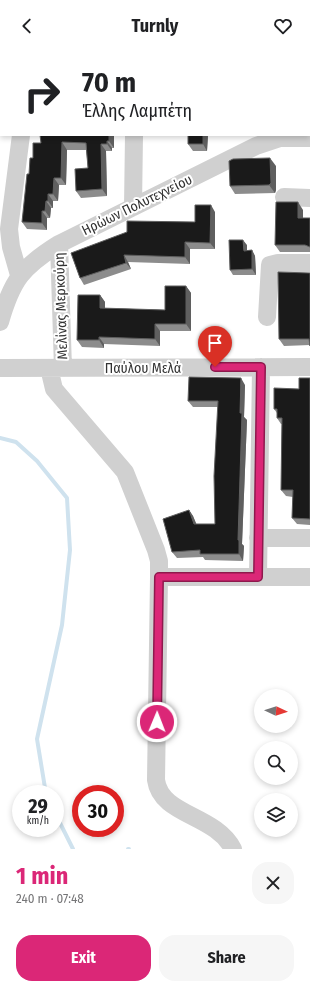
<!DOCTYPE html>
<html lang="en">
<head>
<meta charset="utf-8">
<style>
	:root { --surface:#fff; --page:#f6f6f6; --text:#202124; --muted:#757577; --accent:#db2777 }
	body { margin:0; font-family:"Fira Sans Condensed",sans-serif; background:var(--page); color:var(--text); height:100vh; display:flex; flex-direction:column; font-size:15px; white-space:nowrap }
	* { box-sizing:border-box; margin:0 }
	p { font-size:13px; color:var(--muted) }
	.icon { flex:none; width:22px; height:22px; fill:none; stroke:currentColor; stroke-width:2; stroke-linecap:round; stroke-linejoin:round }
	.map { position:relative; height:797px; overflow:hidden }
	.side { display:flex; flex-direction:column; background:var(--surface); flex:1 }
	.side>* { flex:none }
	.guide { position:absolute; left:0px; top:0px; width:310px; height:84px; box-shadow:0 2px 6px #0003; background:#fff; color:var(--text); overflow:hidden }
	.needle { width:26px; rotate:94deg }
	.buttons { position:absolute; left:254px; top:637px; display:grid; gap:8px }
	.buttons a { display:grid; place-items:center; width:44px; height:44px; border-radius:50%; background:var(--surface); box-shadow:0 2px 6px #0003; font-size:20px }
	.speed { position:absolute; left:12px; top:733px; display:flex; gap:8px; font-size:20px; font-weight:700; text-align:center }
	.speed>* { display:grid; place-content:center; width:52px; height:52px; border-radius:50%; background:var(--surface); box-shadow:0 2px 6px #0003; line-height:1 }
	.speed small { font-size:10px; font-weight:400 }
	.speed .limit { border:6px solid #d22; background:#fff; color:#111 }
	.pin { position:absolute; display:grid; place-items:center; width:34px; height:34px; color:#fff; margin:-41px -17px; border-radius:50% 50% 50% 0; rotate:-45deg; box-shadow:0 0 4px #0007 }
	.pin .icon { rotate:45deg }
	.me { position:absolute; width:44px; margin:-22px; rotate:1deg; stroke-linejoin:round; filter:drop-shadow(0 0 3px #0008) }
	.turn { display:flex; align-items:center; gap:14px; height:84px; padding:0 16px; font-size:18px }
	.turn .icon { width:52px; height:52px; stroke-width:2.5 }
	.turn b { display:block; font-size:28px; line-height:34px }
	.round { display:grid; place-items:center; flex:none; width:42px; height:42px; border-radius:16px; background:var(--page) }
	.head { display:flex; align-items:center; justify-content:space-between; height:68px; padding:0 16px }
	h1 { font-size:24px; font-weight:700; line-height:30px; color:var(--accent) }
	.cta { display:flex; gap:8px; margin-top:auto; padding:8px 16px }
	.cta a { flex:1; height:46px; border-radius:16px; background:var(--accent); color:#fff; font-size:16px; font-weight:700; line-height:46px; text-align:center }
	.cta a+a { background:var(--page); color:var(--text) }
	header { display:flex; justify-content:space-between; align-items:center; height:52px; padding:0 16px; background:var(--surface); font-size:18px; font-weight:700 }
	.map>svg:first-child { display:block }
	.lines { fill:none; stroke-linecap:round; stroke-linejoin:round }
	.stream { stroke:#cfe2ee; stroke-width:4 }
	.minor { stroke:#d0d0d0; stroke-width:18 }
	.wall { fill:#8c8c8c }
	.shaded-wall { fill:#5f5f5f }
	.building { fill:#1a1a1a; stroke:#5f5f5f }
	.route-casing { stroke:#8e194d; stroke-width:10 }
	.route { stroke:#db2777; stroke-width:7 }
	.labels { text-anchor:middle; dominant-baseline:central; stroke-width:4; stroke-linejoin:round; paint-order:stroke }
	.street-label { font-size:14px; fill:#333; stroke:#fff }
</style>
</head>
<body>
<header><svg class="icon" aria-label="back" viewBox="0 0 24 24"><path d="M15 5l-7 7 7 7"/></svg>Turnly<svg class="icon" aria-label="heart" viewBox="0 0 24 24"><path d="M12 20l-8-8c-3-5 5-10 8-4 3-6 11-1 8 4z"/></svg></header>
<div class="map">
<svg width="310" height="797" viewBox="0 0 310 797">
	<rect width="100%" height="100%" fill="#fff"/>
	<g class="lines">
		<!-- stream -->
		<path class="stream" d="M0 386 16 390 37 409 67 446 70 498 62 573 37 687 46 742
			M55 761 73 797
			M128 797H129"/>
		<!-- minor -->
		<path class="minor" d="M33 1V0
			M134 1V0
			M268 1V0
			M284 145 310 146
			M133 155 134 83
			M59 192 63 316
			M19 223 11 195 9 177 21 83
			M267 265 270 213 278 211H310
			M0 270C12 228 22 215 59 192L256 94 280 86H310
			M0 316 310 315
			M49 316 54 337 125 420 156 498 159 509V525L156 728C161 764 215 762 233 797
			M258 486H310
			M159 525H310
			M258 525 261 315"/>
	</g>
	<!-- wall -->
	<path class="wall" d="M114 83V96H112V99H106L107 144 81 146 76 139 88 116 86 98H67L66 133H59L58 149H53V156H51L50 166H47V178L27 177 22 170 29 122 41 91Z
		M188 83H208L207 99H193L188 92Z
		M276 114V138L275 141 235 142 230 134Z
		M303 158V166H310V200H280L275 193Z
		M215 160V197H190V212L128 210 131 217 84 233 80 226 71 201 195 170Z
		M247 193V198H252L255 204 256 223H233L230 218Z
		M310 221V295V293L284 294 279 287Z
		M186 234 191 241V279H160V294L104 292V296L82 295 77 288 100 243 105 250V256L165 258Z
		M310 326V473L297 472 292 466 293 445 286 444 281 438 282 372H281L277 366V361L274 357 299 337Z
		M245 333 244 365 247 368 242 492 244 494 243 509 205 508 203 505 177 506 172 500 189 458 193 464 196 472H215L218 355H193L188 349Z"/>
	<!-- shaded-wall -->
	<path class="shaded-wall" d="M109 83H114V96L109 89Z
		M203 83H208L207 99 203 92Z
		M107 89 112 96V99L107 92Z
		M62 90 67 98 66 133 61 126Z
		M101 92 106 99 107 144 102 137Z
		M270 106 276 114V138L275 141 269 133Z
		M54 126 59 133 58 149 53 142Z
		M48 142 53 149V156L48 149Z
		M46 149 51 156 50 166 45 159Z
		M298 150 303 158V173L298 166Z
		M211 153 215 160V197L210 191Z
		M42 159 47 166V178L42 171Z
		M243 188 247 193V204L244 199Z
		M185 190 190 197V212L185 205Z
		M252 198 255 204 256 223 252 217Z
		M124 203 128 210 131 217 126 211Z
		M186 234 191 241V279L186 272Z
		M100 243 105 250V263L100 256Z
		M155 272 160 279V294L155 287Z
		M99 285 104 292V296L99 288Z
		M241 326 245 333 244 365 247 368 242 492 244 494 243 509 239 502 238 488Z
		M189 458 193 464 199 478 194 472Z"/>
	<!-- building -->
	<path class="building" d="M55 0H66V1H55Z
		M188 0H245V1H188Z
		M40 83H109V89H107V92H101L102 137 76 139 75 117 88 116 86 91 62 90 61 126H54L53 142H48V149H46L45 159H42V171L22 170 27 122H29L30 106H33V91H41Z
		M188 83H203V92H188Z
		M270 106 271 131 269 133 230 134 229 109 233 107Z
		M276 150H298V166H310V195L305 193H275Z
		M195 153H211L210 191 185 190V205L124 203 126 211 80 226 71 201 127 180V169L195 170Z
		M229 188H243L244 199 252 198V217L230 218Z
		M278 220 310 221V294L309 287H279Z
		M165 234H186V272H155V287L99 285V288H77L78 243H100V256L165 258Z
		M189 325 241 326 240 361H242L238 488H239V502H200V498L172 500 163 467 189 458 194 472H215L214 424 218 349H188Z
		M299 326H310V467L292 466 293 438H281L282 366H277V357H274V336L299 337Z"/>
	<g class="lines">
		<defs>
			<path id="route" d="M157 670 159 525H258L261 315H215"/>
		</defs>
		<!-- route casing -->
		<use href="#route" class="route-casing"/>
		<!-- route -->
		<use href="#route" class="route"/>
	</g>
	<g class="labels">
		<!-- street labels -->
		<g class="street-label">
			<text transform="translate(137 153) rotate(-26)">Ηρώων Πολυτεχνείου</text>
			<text transform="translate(61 254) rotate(-92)">Μελίνας Μερκούρη</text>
			<text x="143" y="316">Παύλου Μελά</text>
		</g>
	</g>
</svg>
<div class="buttons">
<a><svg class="needle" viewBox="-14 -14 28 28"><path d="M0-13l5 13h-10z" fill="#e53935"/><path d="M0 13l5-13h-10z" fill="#757577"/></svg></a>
<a><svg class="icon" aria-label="search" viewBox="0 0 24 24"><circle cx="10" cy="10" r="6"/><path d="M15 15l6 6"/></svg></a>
<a><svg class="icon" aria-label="layers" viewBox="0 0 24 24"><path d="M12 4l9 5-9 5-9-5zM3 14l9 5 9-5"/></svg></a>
</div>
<div class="speed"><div>29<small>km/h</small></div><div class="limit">30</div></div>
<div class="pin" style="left:215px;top:315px;background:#d93025"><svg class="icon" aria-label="arrive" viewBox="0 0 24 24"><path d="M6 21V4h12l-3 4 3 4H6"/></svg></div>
<svg class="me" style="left:157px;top:670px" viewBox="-20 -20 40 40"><circle r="17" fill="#db2777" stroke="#fff" stroke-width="3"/><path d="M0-11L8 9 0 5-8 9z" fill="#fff"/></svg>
<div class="guide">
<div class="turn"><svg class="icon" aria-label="right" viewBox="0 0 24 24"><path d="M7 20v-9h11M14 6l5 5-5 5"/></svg><div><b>70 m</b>Έλλης Λαμπέτη</div></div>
</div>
</div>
<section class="side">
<div class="head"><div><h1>1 min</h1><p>240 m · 07:48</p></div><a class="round"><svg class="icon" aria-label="close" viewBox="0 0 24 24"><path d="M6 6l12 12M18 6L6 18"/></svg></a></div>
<div class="cta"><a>Exit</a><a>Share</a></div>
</section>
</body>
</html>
